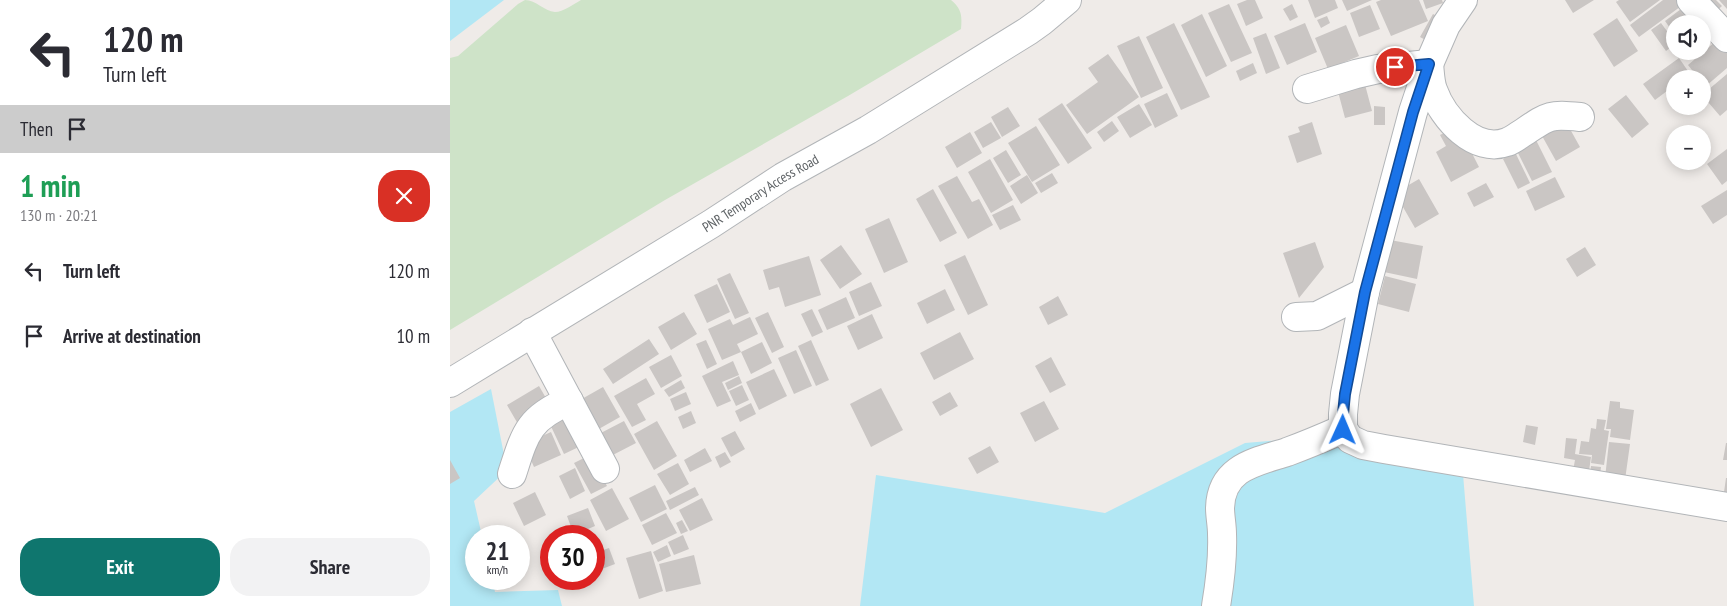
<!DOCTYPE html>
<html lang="en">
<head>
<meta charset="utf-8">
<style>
	:root { --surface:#fff; --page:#f2f2f3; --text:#2b2b33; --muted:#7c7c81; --accent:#0f766e }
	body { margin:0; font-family:"PT Sans Narrow",sans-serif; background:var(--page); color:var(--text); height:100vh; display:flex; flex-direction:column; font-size:19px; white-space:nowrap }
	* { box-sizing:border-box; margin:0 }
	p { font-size:16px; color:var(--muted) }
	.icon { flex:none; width:28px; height:28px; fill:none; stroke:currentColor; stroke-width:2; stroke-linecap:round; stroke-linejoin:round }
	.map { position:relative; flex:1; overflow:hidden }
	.details { display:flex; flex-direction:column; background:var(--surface); width:450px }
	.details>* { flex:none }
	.hud { background:#fff; color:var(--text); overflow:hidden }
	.buttons { position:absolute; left:1216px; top:15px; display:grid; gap:10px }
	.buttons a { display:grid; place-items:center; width:45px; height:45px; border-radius:50%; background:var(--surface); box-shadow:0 2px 12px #0003; font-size:25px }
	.speed { position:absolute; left:15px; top:525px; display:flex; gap:10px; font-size:25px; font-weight:700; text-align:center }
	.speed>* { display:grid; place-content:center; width:65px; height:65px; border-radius:50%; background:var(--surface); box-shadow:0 2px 12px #0003; line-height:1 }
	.speed small { font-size:12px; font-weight:400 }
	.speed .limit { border:8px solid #d22; background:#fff; color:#111 }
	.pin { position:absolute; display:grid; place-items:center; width:42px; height:42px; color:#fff; margin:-21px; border:2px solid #fff; border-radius:50%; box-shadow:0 1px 5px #0007 }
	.me { position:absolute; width:55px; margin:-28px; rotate:1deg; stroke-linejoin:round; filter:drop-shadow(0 0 4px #0008) }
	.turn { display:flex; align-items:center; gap:18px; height:105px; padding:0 20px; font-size:22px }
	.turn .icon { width:65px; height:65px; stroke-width:2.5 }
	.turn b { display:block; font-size:35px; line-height:42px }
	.then { display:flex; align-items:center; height:48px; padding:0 20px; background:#0003; gap:10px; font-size:19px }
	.round { display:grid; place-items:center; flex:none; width:52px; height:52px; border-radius:20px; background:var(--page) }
	.headline { display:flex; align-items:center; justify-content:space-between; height:85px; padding:0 20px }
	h1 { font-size:30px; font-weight:800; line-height:38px; color:#1e9e55 }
	.cta { display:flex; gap:10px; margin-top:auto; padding:10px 20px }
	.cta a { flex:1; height:58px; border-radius:20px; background:var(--accent); color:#fff; font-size:20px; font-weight:800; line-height:58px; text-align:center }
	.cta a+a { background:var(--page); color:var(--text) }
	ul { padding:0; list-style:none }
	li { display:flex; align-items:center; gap:15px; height:65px; padding:0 20px }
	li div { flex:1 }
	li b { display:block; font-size:19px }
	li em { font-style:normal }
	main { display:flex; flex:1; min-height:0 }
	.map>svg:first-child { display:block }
	.green { fill:#cee3c8 }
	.water { fill:#b2e7f4 }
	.building { fill:#cac6c4 }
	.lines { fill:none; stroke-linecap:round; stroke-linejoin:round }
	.minor-casing { stroke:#b2b5b8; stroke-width:30 }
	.minor { stroke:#fff; stroke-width:28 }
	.route-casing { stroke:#114b97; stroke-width:12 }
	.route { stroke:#1a73e8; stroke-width:9 }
	.labels { text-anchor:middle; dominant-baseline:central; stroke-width:4; stroke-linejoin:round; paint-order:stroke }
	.street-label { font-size:14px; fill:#5f6366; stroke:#fff }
</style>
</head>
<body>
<main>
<section class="details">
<div class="hud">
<div class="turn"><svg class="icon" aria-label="left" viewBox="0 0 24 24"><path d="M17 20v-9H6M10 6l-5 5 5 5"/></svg><div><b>120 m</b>Turn left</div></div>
<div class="then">Then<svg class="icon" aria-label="arrive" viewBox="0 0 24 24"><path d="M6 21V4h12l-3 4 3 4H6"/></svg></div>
</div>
<div class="headline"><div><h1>1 min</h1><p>130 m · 20:21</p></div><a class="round" style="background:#d93025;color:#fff"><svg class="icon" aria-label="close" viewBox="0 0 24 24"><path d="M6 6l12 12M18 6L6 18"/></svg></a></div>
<ul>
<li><svg class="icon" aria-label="left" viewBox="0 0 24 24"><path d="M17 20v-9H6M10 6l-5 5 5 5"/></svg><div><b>Turn left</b></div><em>120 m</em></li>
<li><svg class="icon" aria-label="arrive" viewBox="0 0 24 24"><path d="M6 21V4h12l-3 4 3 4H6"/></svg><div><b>Arrive at destination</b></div><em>10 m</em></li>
</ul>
<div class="cta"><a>Exit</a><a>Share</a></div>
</section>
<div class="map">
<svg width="1277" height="606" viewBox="0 0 1277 606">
	<rect width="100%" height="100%" fill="#efebe8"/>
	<!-- green -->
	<path class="green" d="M75 0C86 0 94 11 105 12 113 12 124 4 131 0H501C512 9 512 16 511 29L398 96 215 200 0 330V58L8 56 68 4Z"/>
	<!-- water -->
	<path class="water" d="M0 0H54L0 41Z
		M41 389 57 470 24 501 32 536H26V579H42L45 592 108 590 112 606H0V412Z
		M903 434 1013 474 1024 606H410L426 475 655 513 795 443Z"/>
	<!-- building -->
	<path class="building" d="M797 0H805L813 18 796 26 787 4Z
		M858 0H885L888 8 865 18Z
		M892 0H922L897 11Z
		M931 0H969L978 21 941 36 926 2Z
		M973 0H992L993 3 976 9Z
		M1115 0H1144L1123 13Z
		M1169 0H1210L1180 22 1166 2Z
		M1213 0H1232L1234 4 1189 37 1180 25Z
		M1250 0H1266L1272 6 1260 17Z
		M1269 0H1277V9Z
		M779 4 802 53 781 62 758 13Z
		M842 4 848 17 840 21 833 9Z
		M920 5 930 29 909 37 900 13Z
		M1235 6 1249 24H1225V35L1215 21Z
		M752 14 777 66 756 77 731 25Z
		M983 14 996 21 983 44 970 37Z
		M877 16 880 23 871 28 867 20Z
		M1167 18 1188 51 1164 67 1143 34Z
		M724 23 760 97 731 110 696 37Z
		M855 23 867 52 837 65 824 36Z
		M1211 23 1225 42V44L1216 51 1201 30Z
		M896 25 909 56 878 69 865 38Z
		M816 33 830 68 816 74 803 38Z
		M1273 35 1277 40V68L1256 86 1252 82V79H1249L1238 65Z
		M689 36 713 88 691 98 667 46Z
		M658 54 689 97 637 134 616 105 648 82 638 68Z
		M1229 58 1240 74 1234 79H1225V85L1205 100 1193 84Z
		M803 63 807 73 790 81 786 71Z
		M1277 74V110L1270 116 1252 95Z
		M913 77 922 111 895 118 886 84Z
		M717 93 728 116 705 128 694 104Z
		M1176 95 1199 124 1182 138 1158 109Z
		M612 103 642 148 618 164 588 119Z
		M689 104 702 125 680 138 667 117Z
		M924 106 935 107V125H924Z
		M558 107 570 126 552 137 541 117Z
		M1115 120 1130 147 1106 161 1091 134Z
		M662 121 669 131 654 142 647 132Z
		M541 122 551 138 533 148 524 132Z
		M862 122 872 154 847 163 838 136 850 132 848 127Z
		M586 126 610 165 582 182 558 143Z
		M1008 126 1029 167 1001 182 986 152 996 146 990 135Z
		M520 132 532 153 507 168 495 147Z
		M1085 138 1102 172 1082 181 1065 147Z
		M1277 149V181L1272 185 1257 164Z
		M556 150 571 175 558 183 543 158Z
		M1065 152 1080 183 1068 189 1053 159Z
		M540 159 563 200 541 213 518 172Z
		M602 173 608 183 591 193 585 183Z
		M577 175 588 193 571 204 560 186Z
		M507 176 522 202 529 199 543 225 518 239 488 186Z
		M1105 177 1115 197 1085 211 1076 191Z
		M969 179 989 214 965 228 945 193Z
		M1036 183 1044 197 1024 207 1017 193Z
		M483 189 507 233 490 242 466 199Z
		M1277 190V215L1263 224 1251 206Z
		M563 205 571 220 550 230 542 215Z
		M439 218 458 262 434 273 415 229Z
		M940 240 973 246 967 279 934 272Z
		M865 242 874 267 849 298 833 253Z
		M391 245 412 274 390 289 370 260Z
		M1135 247 1146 265 1127 277 1116 259Z
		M515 255 538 305 518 315 494 265Z
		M359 256 371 295 335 307 329 287 319 290 313 270Z
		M280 273 299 313 285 319 267 279Z
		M935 276 966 284 959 312 928 304Z
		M421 282 432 306 409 316 399 292Z
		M267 284 280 312 257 323 244 295Z
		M495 289 505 310 477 324 467 303Z
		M608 296 618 315 598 325 589 307Z
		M396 297 405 318 377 330 368 310Z
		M362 309 373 332 362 337 351 314Z
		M234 312 247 334 221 350 208 327Z
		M318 312 334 347 322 353 305 318Z
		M422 314 433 338 408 350 397 326Z
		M300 317 308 334 287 344 291 352 272 360 258 329 280 319 283 325Z
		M510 332 524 359 484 380 470 353Z
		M199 339 209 354 163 384 153 369Z
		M256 340 267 364 257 369 246 344Z
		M361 340 379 380 366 386 348 346Z
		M312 342 322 363 301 374 291 352Z
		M346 350 362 386 344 394 328 358Z
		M221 355 232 376 211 388 199 367Z
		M601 357 616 385 600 393 585 366Z
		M283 361 289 375 272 382 281 401 267 407 252 376Z
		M324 369 337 396 309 410 296 382Z
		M289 376 292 383 278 390 275 383Z
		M196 378 205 394 187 404 196 420 182 427 164 396Z
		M231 380 235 388 219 397 214 390Z
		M292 385 299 400 286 406 279 391Z
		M89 386 100 405 68 424 57 405Z
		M153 387 170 417 147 430 130 400Z
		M431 388 453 430 421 447 400 404Z
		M236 392 241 404 225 411 220 399Z
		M500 392 508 406 490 416 482 402Z
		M594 401 609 429 585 442 570 413Z
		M1160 401 1170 402V408L1184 410 1180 440 1160 437 1161 429H1156Z
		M301 403 306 414 290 422 285 411Z
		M119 410 135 444 114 454 98 420Z
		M241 411 246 423 233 429 228 417Z
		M1147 419 1156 420 1154 430 1159 431 1154 465 1141 463 1142 455 1129 454 1131 441 1139 442 1141 428 1146 429Z
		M174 421 186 443 159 457 147 435Z
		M207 421 227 456 204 470 184 434Z
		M1076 425 1088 427 1085 445 1073 442Z
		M285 431 295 449 281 457 271 438Z
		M101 432 111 455 84 467 74 444Z
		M1116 438 1127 439 1125 454 1141 457 1138 478 1122 476 1125 460 1114 458Z
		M1159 442 1180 444 1175 480 1155 478Z
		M1276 443H1277V460H1273Z
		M540 446 549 462 527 474 518 458Z
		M255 448 262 461 240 472 234 460Z
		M275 452 281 462 270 468 265 457Z
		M140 455 157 486 141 494 124 463Z
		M0 460 10 478 0 484Z
		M228 463 239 484 220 495 207 474Z
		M1141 466 1151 467 1150 476 1140 475Z
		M125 468 135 491 120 499 109 476Z
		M1276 478H1277V499H1273Z
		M205 485 217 509 191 522 179 498Z
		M245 487 249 495 220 510 216 501Z
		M162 488 179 519 156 531 140 500Z
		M85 492 96 515 74 526 63 503Z
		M252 498 263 520 240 531 229 510Z
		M138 508 145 526 124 535 117 516Z
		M216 513 227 533 202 545 192 525Z
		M232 520 238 531 231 534 226 523Z
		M119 532 121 536H107Z
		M233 535 239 549 224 555 218 542Z
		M101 538V551L97 540Z
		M217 545 221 556 208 562 203 552Z
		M159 548 165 564 144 572V553Z
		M201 551 213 591 189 599 176 558Z
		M244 555 251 584 216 592 209 564Z
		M112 579H135L115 587Z"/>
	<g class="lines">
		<defs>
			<g id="minor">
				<path d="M1013 0 996 25 979 64 963 112 915 292 895 394 893 414V429L900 439 913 445 934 449 1277 507"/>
				<path d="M1241 0 1277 38"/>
				<path d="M857 89 906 74 928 69 979 64C980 72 980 82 983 90 993 118 1025 154 1057 142 1063 140 1069 135 1074 132 1099 115 1100 114 1130 117"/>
				<path d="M846 317 867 316 915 292"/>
				<path d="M82 332 155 469"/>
				<path id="s1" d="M0 383 261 224 333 177 418 130 578 31 592 21 617 0"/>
				<path d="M62 474C75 434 78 418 119 401"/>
				<path d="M766 606C770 582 773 559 772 534 772 525 770 516 770 508 771 467 806 462 837 452 856 445 875 437 893 429"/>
			</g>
		</defs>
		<!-- minor casing -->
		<use href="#minor" class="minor-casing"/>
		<!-- minor -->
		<use href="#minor" class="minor"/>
	</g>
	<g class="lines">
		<defs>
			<path id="route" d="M893 430V414L895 394 915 292 963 112 979 64 945 67"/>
		</defs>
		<!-- route casing -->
		<use href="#route" class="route-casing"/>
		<!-- route -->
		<use href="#route" class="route"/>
	</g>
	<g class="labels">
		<!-- street labels -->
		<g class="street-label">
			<text stroke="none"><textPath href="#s1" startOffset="364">PNR Temporary Access Road</textPath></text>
		</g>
	</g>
</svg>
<div class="buttons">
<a><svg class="icon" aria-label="sound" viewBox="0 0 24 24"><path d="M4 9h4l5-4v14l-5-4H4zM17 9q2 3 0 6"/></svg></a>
<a>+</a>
<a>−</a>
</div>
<div class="speed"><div>21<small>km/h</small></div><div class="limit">30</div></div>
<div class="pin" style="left:945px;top:67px;background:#d93025"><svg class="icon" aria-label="arrive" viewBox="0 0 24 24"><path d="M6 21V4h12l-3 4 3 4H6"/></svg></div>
<svg class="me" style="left:893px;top:430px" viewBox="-20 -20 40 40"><path d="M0-17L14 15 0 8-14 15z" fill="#1a73e8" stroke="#fff" stroke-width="4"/></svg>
</div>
</main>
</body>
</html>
